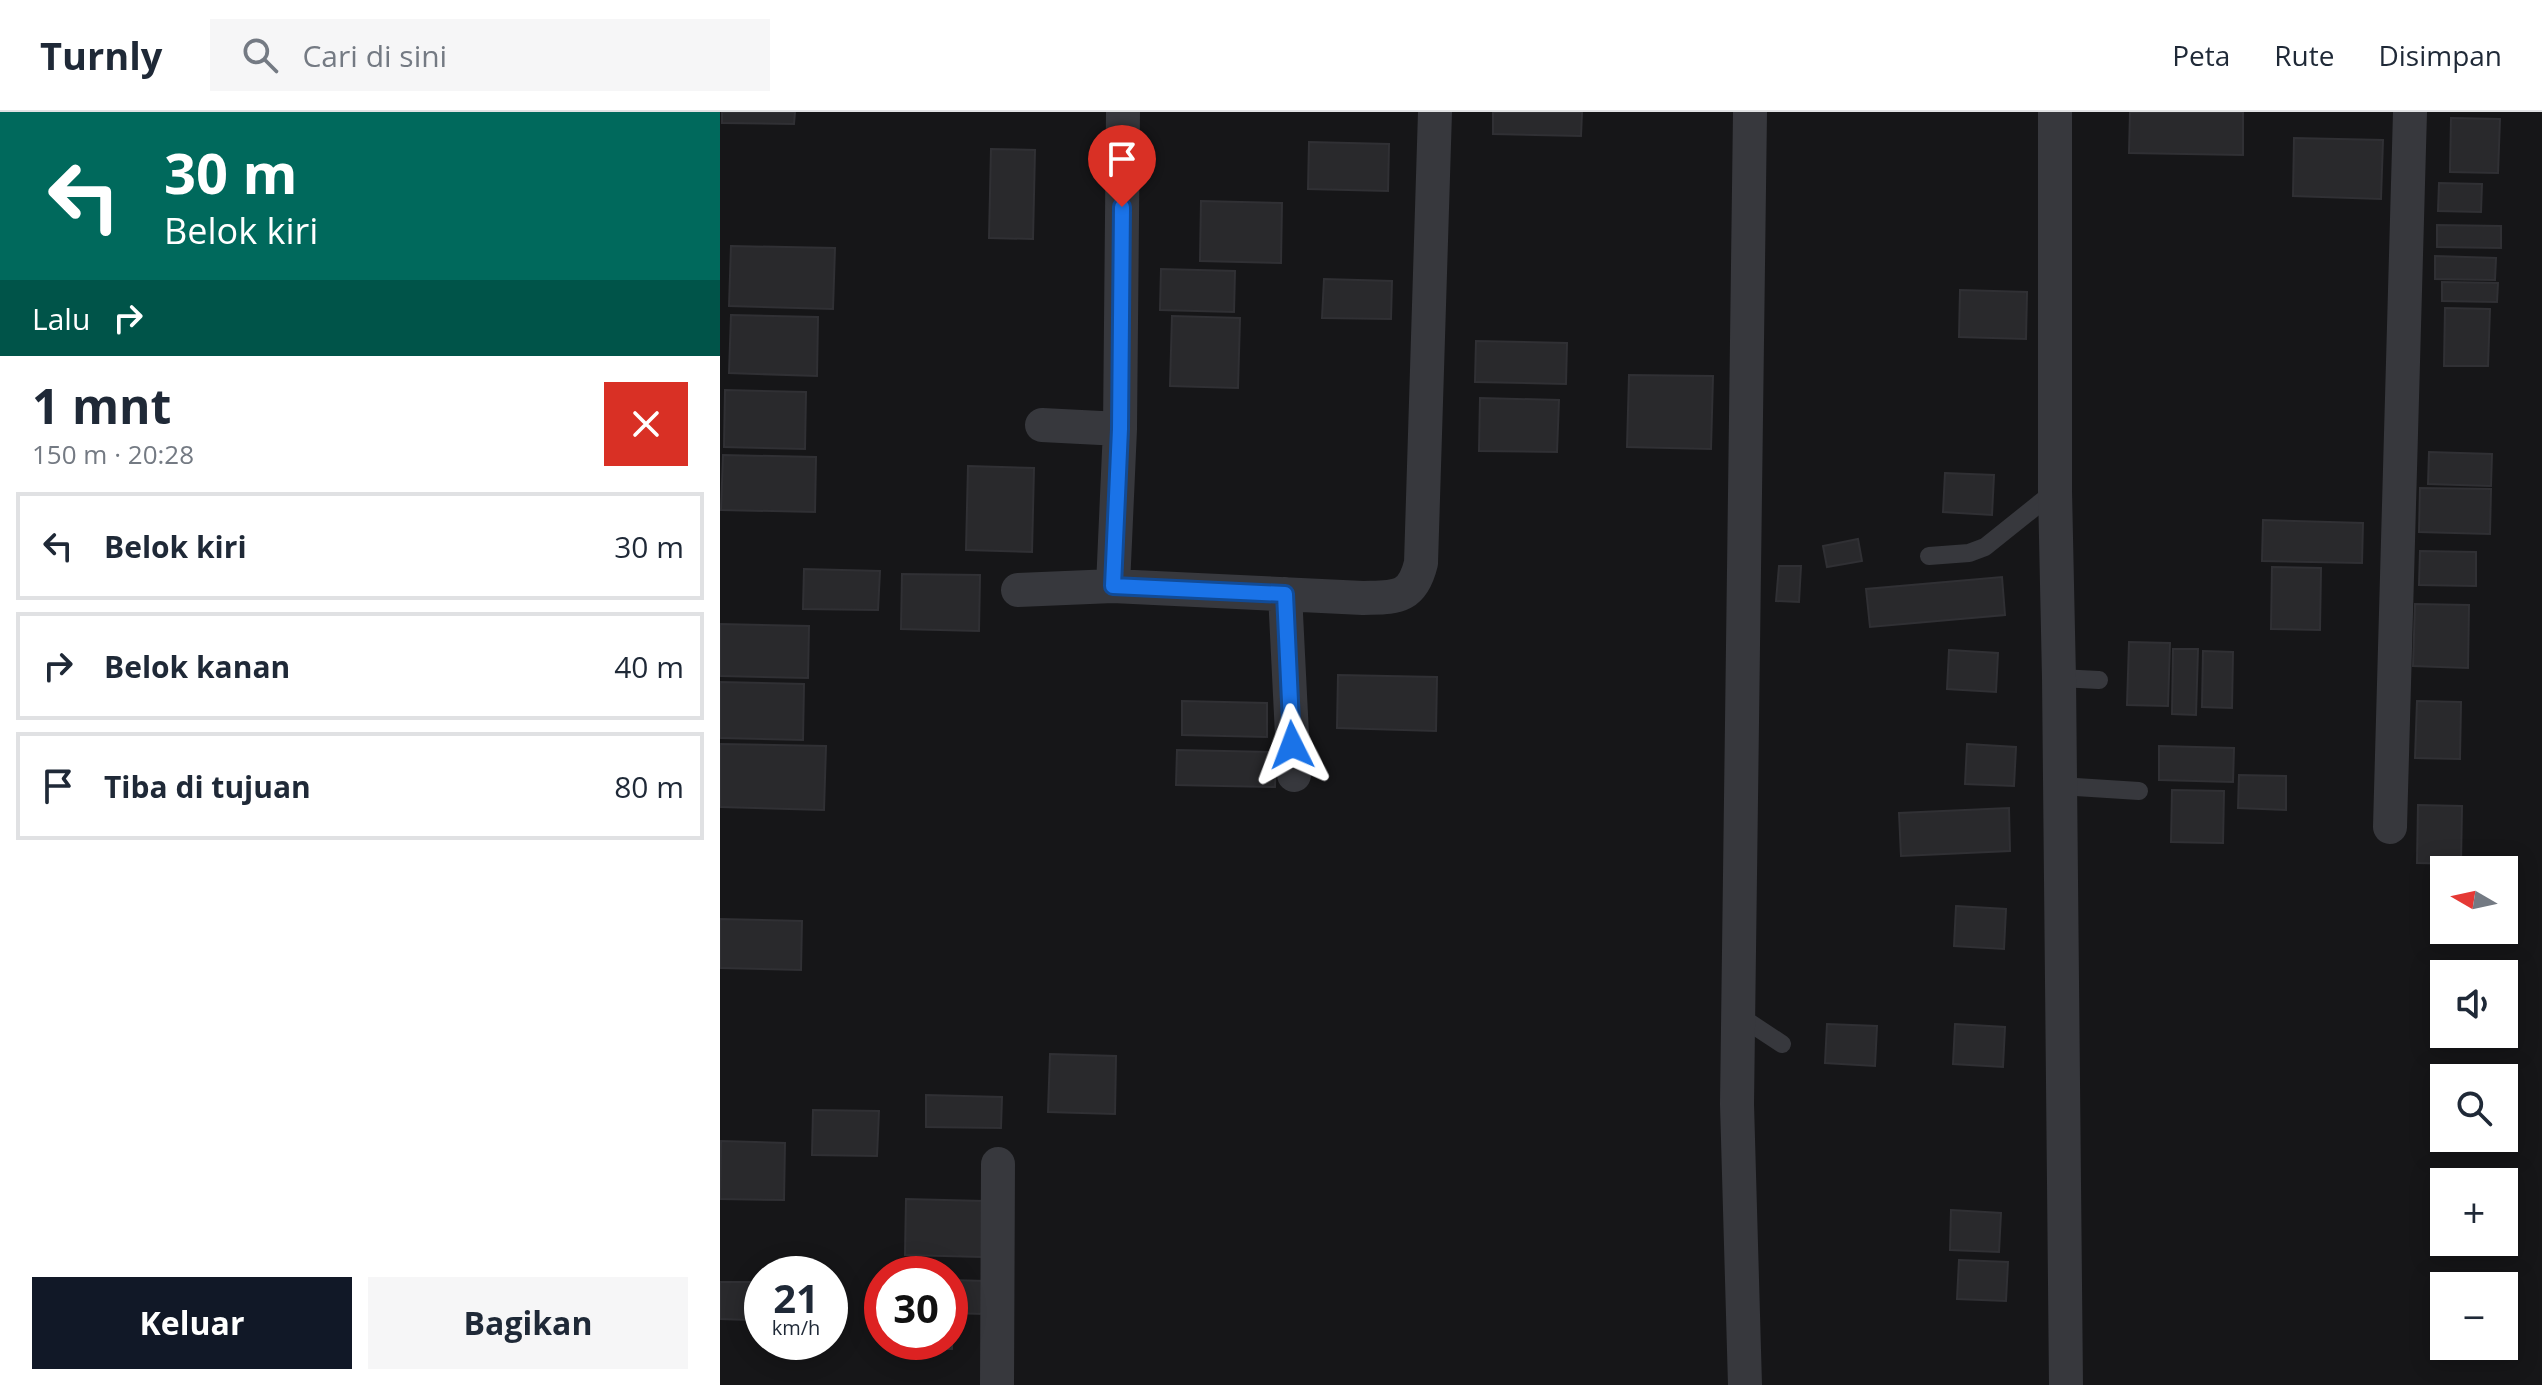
<!DOCTYPE html>
<html lang="id">
<head>
<meta charset="utf-8">
<style>
	:root { --surface:#fff; --page:#f6f6f7; --text:#1f2937; --muted:#747a83; --line:#e0e1e3; --accent:#111827 }
	body { margin:0; font-family:"Open Sans",sans-serif; background:var(--page); color:var(--text); height:100vh; display:flex; flex-direction:column; font-size:30px; white-space:nowrap }
	* { box-sizing:border-box; margin:0 }
	p { font-size:26px; color:var(--muted) }
	.icon { flex:none; width:44px; height:44px; fill:none; stroke:currentColor; stroke-width:2; stroke-linecap:round; stroke-linejoin:round }
	.map { position:relative; flex:1; overflow:hidden }
	.panel { display:flex; flex-direction:column; background:var(--surface); width:720px }
	.panel>* { flex:none }
	.hud { background:#00695c; color:#fff; overflow:hidden }
	.needle { width:52px; rotate:279deg }
	.controls { position:absolute; left:1710px; top:744px; display:grid; gap:16px }
	.controls a { display:grid; place-items:center; width:88px; height:88px; border-radius:0px; background:var(--surface); box-shadow:0 4px 20px #0003; font-size:40px }
	.speed { position:absolute; left:24px; top:1144px; display:flex; gap:16px; font-size:40px; font-weight:700; text-align:center }
	.speed>* { display:grid; place-content:center; width:104px; height:104px; border-radius:50%; background:var(--surface); box-shadow:0 4px 20px #0003; line-height:1 }
	.speed small { font-size:20px; font-weight:400 }
	.speed .limit { border:12px solid #d22; background:#fff; color:#111 }
	.pin { position:absolute; display:grid; place-items:center; width:68px; height:68px; color:#fff; margin:-82px -34px; border-radius:50% 50% 50% 0; rotate:-45deg; box-shadow:0 0 8px #0007 }
	.pin .icon { rotate:45deg }
	.me { position:absolute; width:88px; margin:-44px; rotate:357deg; stroke-linejoin:round; filter:drop-shadow(0 0 6px #0008) }
	.turn { display:flex; align-items:center; gap:28px; height:168px; padding:0 32px; font-size:36px }
	.turn .icon { width:104px; height:104px; stroke-width:2.5 }
	.turn b { display:block; font-size:56px; line-height:68px }
	.then { display:flex; align-items:center; height:76px; padding:0 32px; background:#0003; gap:16px; font-size:30px }
	.round { display:grid; place-items:center; flex:none; width:84px; height:84px; border-radius:0px; background:var(--page) }
	.overview { display:flex; align-items:center; justify-content:space-between; height:136px; padding:0 32px }
	h1 { font-size:48px; font-weight:700; line-height:60px }
	.action { display:flex; gap:16px; margin-top:auto; padding:16px 32px }
	.action a { flex:1; height:92px; border-radius:0px; background:var(--accent); color:#fff; font-size:32px; font-weight:700; line-height:92px; text-align:center }
	.action a+a { background:var(--page); color:var(--text) }
	ul { padding:0; list-style:none }
	li { display:flex; align-items:center; gap:24px; height:108px; margin:0 16px 12px; padding:0 16px; border:4px solid var(--line); border-radius:0px }
	li div { flex:1 }
	li b { display:block; font-size:30px }
	li em { font-style:normal }
	header { display:flex; align-items:center; gap:48px; box-sizing:border-box; height:112px; padding:0 40px; background:var(--surface); border-bottom:2px solid var(--line) }
	header strong { font-size:38px }
	nav { display:flex; gap:44px; margin-inline-start:auto; font-size:28px }
	.search { width:560px; height:72px; background:var(--page); display:flex; align-items:center; gap:20px; box-sizing:border-box; padding:0 28px; border-radius:0px; color:var(--muted); font-size:30px }
	main { display:flex; flex:1; min-height:0 }
	.map>svg:first-child { display:block }
	.building { fill:#29292c; stroke:#303034; stroke-width:2 }
	.lines { fill:none; stroke-linecap:round; stroke-linejoin:round }
	.lane { stroke:#37383d; stroke-width:18 }
	.street { stroke:#37383d; stroke-width:34 }
	.route-casing { stroke:#114b97; stroke-width:20 }
	.route { stroke:#1a73e8; stroke-width:14 }
</style>
</head>
<body>
<header>
<strong>Turnly</strong>
<div class="search"><svg class="icon" aria-label="search" viewBox="0 0 24 24"><circle cx="10" cy="10" r="6"/><path d="M15 15l6 6"/></svg>Cari di sini</div>
<nav><a>Peta</a><a>Rute</a><a>Disimpan</a></nav>
</header>
<main>
<section class="panel">
<div class="hud">
<div class="turn"><svg class="icon" aria-label="left" viewBox="0 0 24 24"><path d="M17 20v-9H6M10 6l-5 5 5 5"/></svg><div><b>30 m</b>Belok kiri</div></div>
<div class="then">Lalu<svg class="icon" aria-label="right" viewBox="0 0 24 24"><path d="M7 20v-9h11M14 6l5 5-5 5"/></svg></div>
</div>
<div class="overview"><div><h1>1 mnt</h1><p>150 m · 20:28</p></div><a class="round" style="background:#d93025;color:#fff"><svg class="icon" aria-label="close" viewBox="0 0 24 24"><path d="M6 6l12 12M18 6L6 18"/></svg></a></div>
<ul>
<li><svg class="icon" aria-label="left" viewBox="0 0 24 24"><path d="M17 20v-9H6M10 6l-5 5 5 5"/></svg><div><b>Belok kiri</b></div><em>30 m</em></li>
<li><svg class="icon" aria-label="right" viewBox="0 0 24 24"><path d="M7 20v-9h11M14 6l5 5-5 5"/></svg><div><b>Belok kanan</b></div><em>40 m</em></li>
<li><svg class="icon" aria-label="arrive" viewBox="0 0 24 24"><path d="M6 21V4h12l-3 4 3 4H6"/></svg><div><b>Tiba di tujuan</b></div><em>80 m</em></li>
</ul>
<div class="action"><a>Keluar</a><a>Bagikan</a></div>
</section>
<div class="map">
<svg width="1822" height="1273" viewBox="0 0 1822 1273">
	<rect width="100%" height="100%" fill="#161618"/>
	<!-- building -->
	<path class="building" d="M2 0H75L74 12 2 11Z
		M773 0H862L861 24 773 22Z
		M1410 0H1523V43L1409 41Z
		M1731 6 1780 7 1778 61 1730 60Z
		M1574 26 1663 28 1661 87 1573 84Z
		M589 30 669 32 668 79 588 77Z
		M271 37 315 38 313 127 269 126Z
		M1719 71 1762 72 1761 100 1718 99Z
		M481 89 562 91 561 151 480 149Z
		M1717 113 1781 114V136L1717 135Z
		M11 134 115 136 113 197 9 194Z
		M1715 144 1776 146 1775 168 1715 167Z
		M441 157 515 159 514 200 440 198Z
		M604 167 672 169 671 207 602 206Z
		M1722 170 1778 171 1777 190 1722 189Z
		M1240 178 1307 180 1306 227 1239 225Z
		M1725 196 1770 197 1768 254H1724Z
		M11 203 98 205 97 264 9 261Z
		M452 204 520 206 518 276 450 274Z
		M756 229 847 231 846 272 755 270Z
		M909 263 993 264 991 337 907 335Z
		M5 278 86 280 85 337 4 335Z
		M760 286 839 288 837 340 759 339Z
		M1709 340 1772 342 1771 374 1708 372Z
		M3 343 96 345 95 400 1 398Z
		M248 354 314 356 312 440 246 438Z
		M1225 361 1274 363 1272 403 1223 400Z
		M1700 376 1771 377 1770 422 1699 420Z
		M1543 408 1643 411 1642 451 1542 449Z
		M1138 427 1142 449 1107 455 1103 434Z
		M1700 439 1756 440V474L1699 473Z
		M1059 454H1081L1079 490 1056 489Z
		M1552 455 1601 456 1600 518 1551 517Z
		M84 457 160 459 158 498 83 497Z
		M182 462 260 463 259 519 181 517Z
		M1282 465 1285 503 1150 515 1146 477Z
		M1695 492 1749 493 1748 556 1693 554Z
		M0 512 89 514 88 566 0 564Z
		M1409 530 1450 531 1448 594 1407 593Z
		M1453 537H1478L1476 603 1452 602Z
		M1229 538 1278 541 1276 580 1227 577Z
		M1483 539 1513 540 1512 596 1482 595Z
		M618 563 717 565 716 619 617 616Z
		M0 570 84 572 83 628 0 626Z
		M462 589 547 591V625L462 623Z
		M1697 589 1741 590 1740 647 1695 646Z
		M0 632 106 634 104 698 0 695Z
		M1247 632 1296 635 1294 674 1245 672Z
		M1439 634 1514 636 1513 670 1439 668Z
		M457 638 556 640 555 675 456 673Z
		M1519 663 1566 664V698L1518 696Z
		M1452 678 1504 679 1503 731 1451 730Z
		M1698 693 1742 694 1741 752 1697 751Z
		M1289 696 1290 739 1181 744 1179 701Z
		M1236 794 1286 797 1284 837 1234 834Z
		M0 807 82 809 81 858 0 856Z
		M1107 912 1157 914 1155 954 1105 951Z
		M1235 912 1285 915 1283 955 1233 952Z
		M330 942 396 944 395 1002 328 1000Z
		M206 983 282 985 281 1016 206 1015Z
		M93 998 159 999 157 1044 92 1043Z
		M1 1029 65 1031 64 1088 0 1087Z
		M186 1087 263 1089 262 1145 185 1143Z
		M1231 1098 1281 1101 1279 1140 1230 1138Z
		M1239 1148 1288 1150 1286 1189 1237 1187Z
		M230 1168 265 1169 264 1202 230 1201Z
		M0 1170H31L30 1208 0 1207Z
		M230 1204 233 1205 232 1237 177 1236V1230H230Z"/>
	<g class="lines">
		<!-- lane -->
		<path class="lane" d="M1209 444 1249 441 1265 435 1335 379
			M1339 566 1379 568
			M1340 674 1419 679
			M1018 903 1062 932"/>
		<!-- street -->
		<path class="street" d="M1335 0V379L1339 566 1346 1273
			M322 313 400 317 403 0
			M400 317 393 474 643 486C675 485 692 488 701 451L715 0
			M298 478 393 474
			M565 482 574 663
			M1670 715 1690 0
			M277 1273 278 1052
			M1025 1273 1017 992 1030 0"/>
	</g>
	<g class="lines">
		<defs>
			<path id="route" d="M402 95 400 317 393 474 565 482 572 633"/>
		</defs>
		<!-- route casing -->
		<use href="#route" class="route-casing"/>
		<!-- route -->
		<use href="#route" class="route"/>
	</g>
</svg>
<div class="controls">
<a><svg class="needle" viewBox="-14 -14 28 28"><path d="M0-13l5 13h-10z" fill="#e53935"/><path d="M0 13l5-13h-10z" fill="#747a83"/></svg></a>
<a><svg class="icon" aria-label="sound" viewBox="0 0 24 24"><path d="M4 9h4l5-4v14l-5-4H4zM17 9q2 3 0 6"/></svg></a>
<a><svg class="icon" aria-label="search" viewBox="0 0 24 24"><circle cx="10" cy="10" r="6"/><path d="M15 15l6 6"/></svg></a>
<a>+</a>
<a>−</a>
</div>
<div class="speed"><div>21<small>km/h</small></div><div class="limit">30</div></div>
<div class="pin" style="left:402px;top:95px;background:#d93025"><svg class="icon" aria-label="arrive" viewBox="0 0 24 24"><path d="M6 21V4h12l-3 4 3 4H6"/></svg></div>
<svg class="me" style="left:572px;top:633px" viewBox="-20 -20 40 40"><path d="M0-17L14 15 0 8-14 15z" fill="#1a73e8" stroke="#fff" stroke-width="4"/></svg>
</div>
</main>
</body>
</html>
